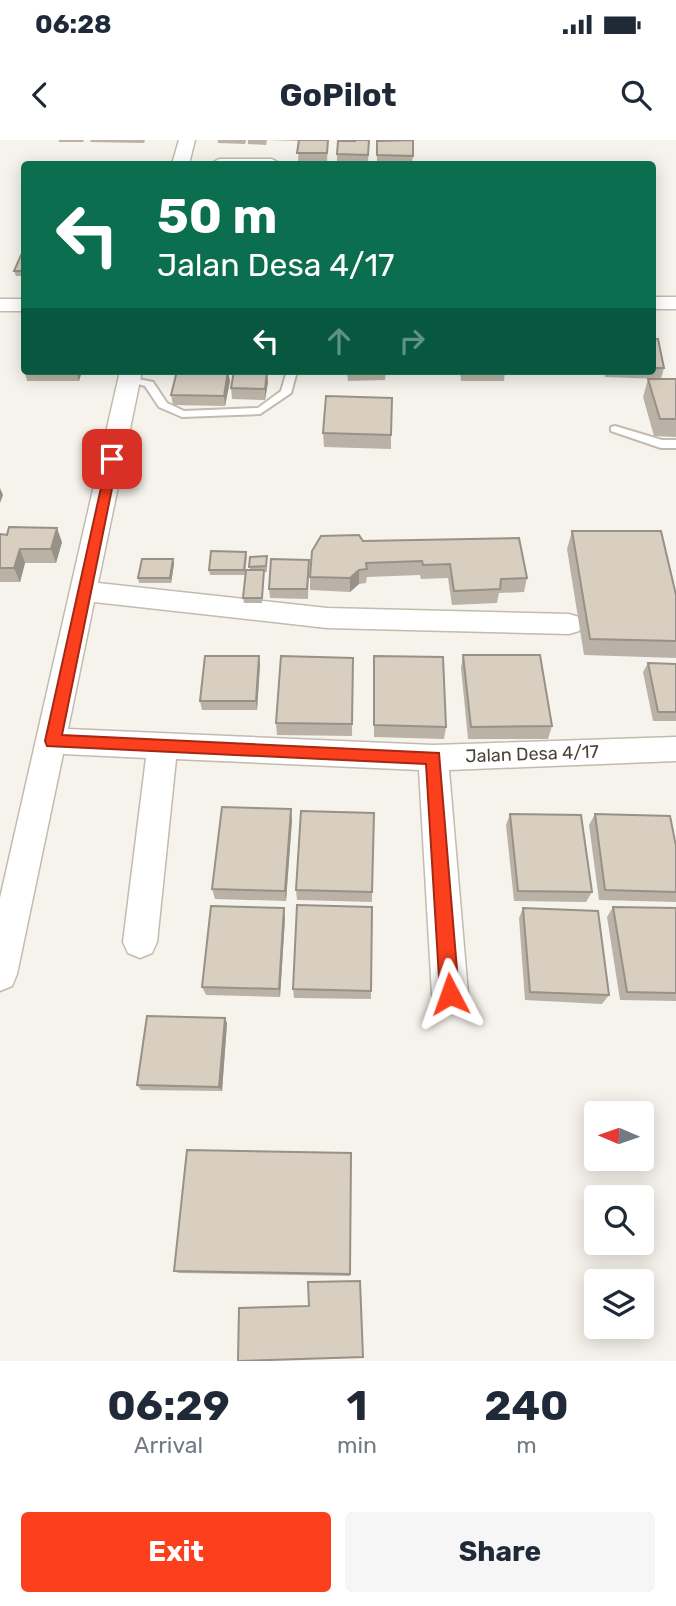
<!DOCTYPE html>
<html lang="en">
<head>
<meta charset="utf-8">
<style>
	:root { --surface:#fff; --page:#f6f6f7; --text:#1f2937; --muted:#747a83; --accent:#fc3f1d }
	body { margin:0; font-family:Rubik,sans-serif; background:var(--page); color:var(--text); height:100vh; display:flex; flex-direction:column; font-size:26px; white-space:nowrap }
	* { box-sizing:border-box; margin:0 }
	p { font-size:23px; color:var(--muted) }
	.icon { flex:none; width:38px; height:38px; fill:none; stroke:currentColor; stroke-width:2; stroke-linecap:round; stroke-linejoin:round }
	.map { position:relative; height:1221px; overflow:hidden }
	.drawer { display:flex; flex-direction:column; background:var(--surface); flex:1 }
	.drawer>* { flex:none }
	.top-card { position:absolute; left:21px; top:21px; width:635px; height:214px; border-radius:7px; box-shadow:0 4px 18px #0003; background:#0b6e4f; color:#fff; overflow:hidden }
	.needle { width:46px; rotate:272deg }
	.fabs { position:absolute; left:584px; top:961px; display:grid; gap:14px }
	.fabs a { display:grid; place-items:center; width:70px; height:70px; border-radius:7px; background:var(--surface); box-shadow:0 4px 18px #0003; font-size:35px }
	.pin { position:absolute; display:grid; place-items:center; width:60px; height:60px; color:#fff; margin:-30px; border-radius:14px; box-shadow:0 4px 10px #0006 }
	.me { position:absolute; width:77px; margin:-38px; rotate:356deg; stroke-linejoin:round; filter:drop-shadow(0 0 5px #0008) }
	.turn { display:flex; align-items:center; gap:24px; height:147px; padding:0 21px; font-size:32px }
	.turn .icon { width:91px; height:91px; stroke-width:2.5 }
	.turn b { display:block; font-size:49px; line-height:60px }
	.lanes { display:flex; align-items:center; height:66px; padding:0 21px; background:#0003; justify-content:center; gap:35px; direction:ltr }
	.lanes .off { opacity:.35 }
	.eta { display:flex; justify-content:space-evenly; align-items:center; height:119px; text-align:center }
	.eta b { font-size:42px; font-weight:700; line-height:49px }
	.button { display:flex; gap:14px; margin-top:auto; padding:14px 21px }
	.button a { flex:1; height:80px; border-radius:7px; background:var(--accent); color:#fff; font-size:28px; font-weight:700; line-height:80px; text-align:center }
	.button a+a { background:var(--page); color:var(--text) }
	.status { display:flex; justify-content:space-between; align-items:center; height:49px; padding:0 35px; background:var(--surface); direction:ltr }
	.status svg { height:19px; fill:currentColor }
	header { display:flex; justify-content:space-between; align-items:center; height:91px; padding:0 21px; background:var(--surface); font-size:32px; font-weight:700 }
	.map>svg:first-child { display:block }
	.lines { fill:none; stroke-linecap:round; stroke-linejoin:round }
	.lane-casing { stroke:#c2bbae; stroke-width:4 }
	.street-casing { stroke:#c2bbae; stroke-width:3 }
	.lane { fill:#fff; fill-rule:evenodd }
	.street { fill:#fff; fill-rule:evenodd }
	.wall { fill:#bab2a6 }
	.shaded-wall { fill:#979187 }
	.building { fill:#d8cfc1; stroke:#979187; stroke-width:2 }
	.route { fill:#fc3f1d; stroke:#a42913; stroke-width:2 }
	.labels { text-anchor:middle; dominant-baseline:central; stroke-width:7; stroke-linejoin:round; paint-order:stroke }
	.street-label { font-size:18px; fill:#4b4439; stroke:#fff }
</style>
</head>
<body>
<div class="status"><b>06:28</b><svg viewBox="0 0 49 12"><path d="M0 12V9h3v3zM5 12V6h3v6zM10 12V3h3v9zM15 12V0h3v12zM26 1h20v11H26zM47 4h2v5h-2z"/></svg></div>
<header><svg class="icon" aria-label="back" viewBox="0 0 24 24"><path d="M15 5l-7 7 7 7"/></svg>GoPilot<svg class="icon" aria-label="search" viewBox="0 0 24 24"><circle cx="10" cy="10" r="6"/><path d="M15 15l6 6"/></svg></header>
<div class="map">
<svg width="676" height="1221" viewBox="0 0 676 1221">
	<rect width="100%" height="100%" fill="#f6f3ec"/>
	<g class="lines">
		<defs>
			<path id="lane" d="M287 231H297L291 253 260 274 182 277 159 267 145 246 124 240 129 237 153 242 167 263 184 271 258 268 281 251Z
				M615 286 662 300H676V308H661L611 291V287Z"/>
			<path id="street" d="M179 0H195L189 24H172Z
				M219 19H272L281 24H210Z
				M653 157H676V169H653Z
				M0 159H24V171H0Z
				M120 231H142L98 443 327 468 569 474 579 477 583 484 579 491 569 494 327 488 94 462 68 589 433 605 676 597V621L449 630 468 854 462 866 450 871 438 866 432 854 419 630 176 619 157 802 152 813 140 818 128 813 123 802 146 618 63 614 17 834 12 846 0 851V758Z"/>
		</defs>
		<!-- lane casing -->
		<use href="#lane" class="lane-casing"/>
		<!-- street casing -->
		<use href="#street" class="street-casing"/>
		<!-- lane -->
		<use href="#lane" class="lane"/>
		<!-- street -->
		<use href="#street" class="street"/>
	</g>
	<!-- wall -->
	<path class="wall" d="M59 0H84L83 2H59Z
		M90 0H145L144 3 91 2Z
		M218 0H246L245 4 218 3Z
		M248 0H267L266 5 248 4Z
		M269 0H328L327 23 298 22 299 1Z
		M369 0 368 24H337V14L355 1Z
		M377 1 413 16 412 24H377Z
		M24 113V136H16L14 131Z
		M653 199 664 228 661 239 605 237V231H653Z
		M24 228V231H82L79 241H27L24 230Z
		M347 231H386L385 240 348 241Z
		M460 231H505L504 241H461Z
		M648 239H676V297L654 296 643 257Z
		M230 241 225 266 173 265 171 255Z
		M268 242 265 260 232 259 231 248Z
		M323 293 391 295V309L324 307Z
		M572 391 676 455V518L584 515 567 409Z
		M0 394 62 402 56 423H25L20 442H0Z
		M363 401 527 438 524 452 499 453 497 463 452 465 448 438 421 439 420 435 367 437 366 443 359 444 350 452 310 450V437Z
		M246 412 247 417 245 435H210L209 430Z
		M267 416V432H264L262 463H244L243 458 250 430V417Z
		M173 419 174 424 171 443H139L138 438Z
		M309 420 308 459 270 458 269 449Z
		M463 515 552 586 548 599H468L461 528Z
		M259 516 260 525 257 570H202L200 561Z
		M374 516 446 587 444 599 374 597Z
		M353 518 352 596 277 595 276 583Z
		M648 523 676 524V581H653L643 532Z
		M510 674 592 752 586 762 514 761 506 685Z
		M595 674 676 706V762L599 760 589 685Z
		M292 680 286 761 215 759 212 749Z
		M296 750 372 752V762L297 760Z
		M613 767 676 768V861L620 860 607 777Z
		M523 768 609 855 602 864 525 860 519 778Z
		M285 778 280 857 206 855 202 847Z
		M293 849 371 851V859L294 858Z
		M227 883 222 951 141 950 137 945Z
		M351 1013 350 1136 179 1133 174 1131Z"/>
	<!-- shaded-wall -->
	<path class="shaded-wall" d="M76 231H82L79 241Z
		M228 231 230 241 225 266 224 256Z
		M267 232 268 242 265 260V249Z
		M0 348 3 355 0 363Z
		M57 388 62 402 56 423 51 409Z
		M20 409 25 423 20 442 14 428Z
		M173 419 174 424 171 443 170 438Z
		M359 430V444L350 452V438Z
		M259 516 260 525 257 570 256 561Z
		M291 669 292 680 286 761 285 751Z
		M284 768 285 778 280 857 279 849Z
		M225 878 227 883 222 951 219 947Z"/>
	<!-- building -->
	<path class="building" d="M299 0H328L327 13H297Z
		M355 0H369L368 15 337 14 338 1H355Z
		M413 0V16L377 15V1Z
		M270 23 334 24H270Z
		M22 113H24V131H14Z
		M653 199H658L664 228H653Z
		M177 231H228L224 256 171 255Z
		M234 231 267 232 265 249 231 248Z
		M648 239H676V279H660Z
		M326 256 392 258 391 295 323 293Z
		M9 387 57 388 51 409H20L14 428H0V394L7 395Z
		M572 391H661L676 455V501L590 499Z
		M359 395 363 401 519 398 527 438 501 439 500 449 454 451 450 424 423 425 422 421 366 423 367 429 359 430 350 438 310 437 312 411 321 396Z
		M211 411 246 412 244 430H209Z
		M267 416 266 426 249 427 250 417Z
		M142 419H173L170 438H138Z
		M271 419 309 420 307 449H269Z
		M246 430H264L262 458H243Z
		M463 515H540L552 586 471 587Z
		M205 516H259L256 561H200Z
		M281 516 353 518 352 584 276 583Z
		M374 516 443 517 446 587 374 585Z
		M648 523 676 524V572H658Z
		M222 667 291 669 285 751 212 749Z
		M301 671 374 673 372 752 296 750Z
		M510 674 581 675 592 752 518 751Z
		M595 674 670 676 676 706V752L605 750Z
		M297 765 372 767 371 851 293 849Z
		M211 766 284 768 279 849 202 847Z
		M613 767 676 768V853L627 852Z
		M523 768 598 771 609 855 530 852Z
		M147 876 225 878 219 947 137 945Z
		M187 1010 351 1013 350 1134 174 1131Z
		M360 1141 363 1217 238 1221 239 1168 309 1166 308 1142Z"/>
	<!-- route -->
	<path class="route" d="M108 316 118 319 62 595 439 613 459 854 456 861 450 863 443 861 440 854 426 624 47 606 45 601Z"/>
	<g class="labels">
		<!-- street labels -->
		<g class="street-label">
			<text transform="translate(532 614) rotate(-2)">Jalan Desa 4/17</text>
		</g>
	</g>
</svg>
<div class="fabs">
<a><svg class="needle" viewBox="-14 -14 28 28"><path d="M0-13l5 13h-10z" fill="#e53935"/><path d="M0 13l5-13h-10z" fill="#747a83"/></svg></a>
<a><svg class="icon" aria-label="search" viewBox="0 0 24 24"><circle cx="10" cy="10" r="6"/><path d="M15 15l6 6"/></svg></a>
<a><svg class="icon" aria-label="layers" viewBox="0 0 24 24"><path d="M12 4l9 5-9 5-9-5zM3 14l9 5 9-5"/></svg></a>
</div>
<div class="pin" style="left:112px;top:319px;background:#d93025"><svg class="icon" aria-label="arrive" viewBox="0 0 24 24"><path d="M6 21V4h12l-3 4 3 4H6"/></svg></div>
<svg class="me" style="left:450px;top:854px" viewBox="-20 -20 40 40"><path d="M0-17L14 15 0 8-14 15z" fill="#fc3f1d" stroke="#fff" stroke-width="4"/></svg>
<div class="top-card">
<div class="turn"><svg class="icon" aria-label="left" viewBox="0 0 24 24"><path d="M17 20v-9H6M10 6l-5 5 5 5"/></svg><div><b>50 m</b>Jalan Desa 4/17</div></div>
<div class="lanes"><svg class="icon" aria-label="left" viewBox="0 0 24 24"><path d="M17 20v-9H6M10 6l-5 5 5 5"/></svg><svg class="icon off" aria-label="ahead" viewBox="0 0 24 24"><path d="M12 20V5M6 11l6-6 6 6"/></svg><svg class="icon off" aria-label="right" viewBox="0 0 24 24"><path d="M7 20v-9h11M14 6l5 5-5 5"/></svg></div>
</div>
</div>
<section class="drawer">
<div class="eta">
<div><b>06:29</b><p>Arrival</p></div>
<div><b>1</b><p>min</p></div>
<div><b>240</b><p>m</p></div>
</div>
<div class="button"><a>Exit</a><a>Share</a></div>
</section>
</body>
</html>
